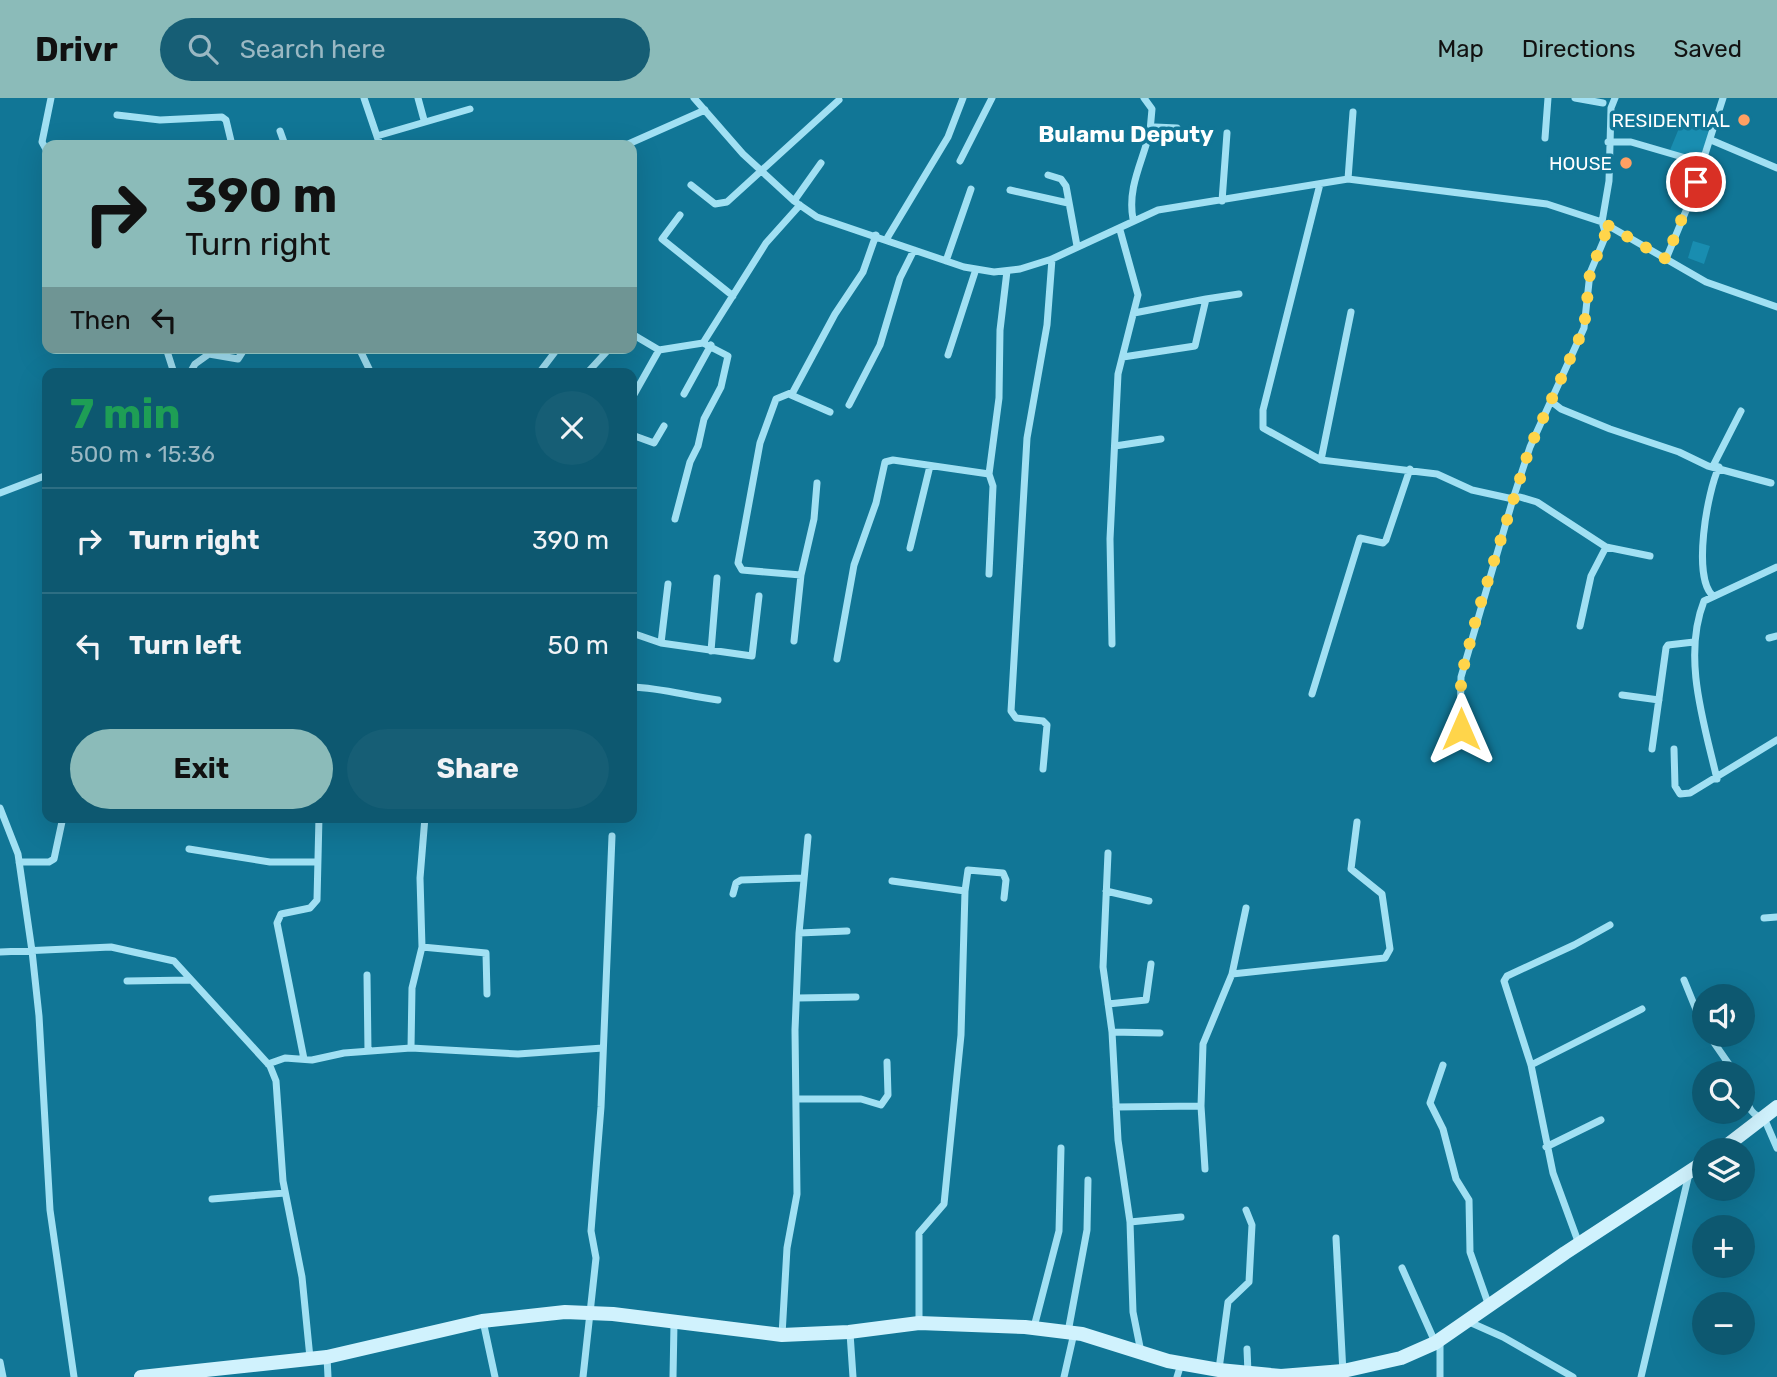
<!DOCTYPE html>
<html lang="en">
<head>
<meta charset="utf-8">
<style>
	:root { --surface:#0d5870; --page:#165e75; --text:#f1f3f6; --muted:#9ab8c3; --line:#2d6e83; --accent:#8bbbb9 }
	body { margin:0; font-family:Rubik,sans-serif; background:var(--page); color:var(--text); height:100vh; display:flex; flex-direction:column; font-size:26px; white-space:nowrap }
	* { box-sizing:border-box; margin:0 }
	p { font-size:23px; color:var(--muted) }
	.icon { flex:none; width:38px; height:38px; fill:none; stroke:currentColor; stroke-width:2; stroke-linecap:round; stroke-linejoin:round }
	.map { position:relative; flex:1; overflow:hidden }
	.details { position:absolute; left:42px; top:270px; width:595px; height:455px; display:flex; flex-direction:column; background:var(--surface); border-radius:14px; box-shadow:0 7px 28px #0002 }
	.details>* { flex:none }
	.banner { position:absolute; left:42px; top:42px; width:595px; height:214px; border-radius:14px; box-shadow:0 7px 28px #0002; background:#8bbbb9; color:#111; overflow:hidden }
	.buttons { position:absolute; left:1692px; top:886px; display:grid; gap:14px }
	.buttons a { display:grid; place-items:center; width:63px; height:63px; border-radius:50%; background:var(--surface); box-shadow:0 7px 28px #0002; font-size:35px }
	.pin { position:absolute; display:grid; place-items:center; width:60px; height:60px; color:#fff; margin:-30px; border:4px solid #fff; border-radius:50%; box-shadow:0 2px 7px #0007 }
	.me { position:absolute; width:77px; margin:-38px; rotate:0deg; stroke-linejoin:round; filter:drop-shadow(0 0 5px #0008) }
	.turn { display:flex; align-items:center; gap:24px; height:147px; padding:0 28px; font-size:32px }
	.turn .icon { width:91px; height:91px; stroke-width:2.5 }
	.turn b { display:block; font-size:49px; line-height:60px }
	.then { display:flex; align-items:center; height:66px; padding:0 28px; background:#0003; gap:14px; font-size:26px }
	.round { display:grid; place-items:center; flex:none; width:74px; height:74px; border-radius:37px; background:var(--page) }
	.summary { display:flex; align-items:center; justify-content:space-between; height:119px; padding:0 28px }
	h1 { font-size:42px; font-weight:700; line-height:52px; color:#1e9e55 }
	.cta { display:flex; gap:14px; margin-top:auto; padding:14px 28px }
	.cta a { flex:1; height:80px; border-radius:42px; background:var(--accent); color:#111; font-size:28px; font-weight:700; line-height:80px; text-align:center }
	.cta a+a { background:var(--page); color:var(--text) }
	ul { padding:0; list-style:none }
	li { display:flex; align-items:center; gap:21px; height:105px; padding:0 28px; border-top:2px solid var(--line) }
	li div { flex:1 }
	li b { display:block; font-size:26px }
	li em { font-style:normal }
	header { display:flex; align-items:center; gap:42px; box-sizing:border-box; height:98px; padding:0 35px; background:var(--accent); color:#111 }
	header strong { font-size:33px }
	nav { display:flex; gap:38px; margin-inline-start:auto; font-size:24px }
	.search { width:490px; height:63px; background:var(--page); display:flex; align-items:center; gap:18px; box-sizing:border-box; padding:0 24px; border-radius:38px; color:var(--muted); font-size:26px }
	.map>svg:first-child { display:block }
	.green { fill:#198db0 }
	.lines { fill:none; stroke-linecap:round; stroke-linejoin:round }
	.street { stroke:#a1e0f3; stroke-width:7 }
	.secondary { stroke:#d0f2fd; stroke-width:14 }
	.route { stroke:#ffd54a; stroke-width:12; stroke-dasharray:0 21.6 }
	.poi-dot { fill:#ffa063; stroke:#117696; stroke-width:2.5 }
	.labels { text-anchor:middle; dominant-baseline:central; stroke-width:7; stroke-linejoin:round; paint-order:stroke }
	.poi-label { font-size:19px; fill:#fff; stroke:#117696; text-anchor:end }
	.quarter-label { font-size:23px; font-weight:bold; fill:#fff; stroke:#117696 }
</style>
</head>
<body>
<header>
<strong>Drivr</strong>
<div class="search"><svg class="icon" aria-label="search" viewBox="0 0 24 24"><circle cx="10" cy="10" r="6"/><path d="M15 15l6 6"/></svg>Search here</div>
<nav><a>Map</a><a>Directions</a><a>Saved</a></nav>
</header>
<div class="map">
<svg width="1777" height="1279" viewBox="0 0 1777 1279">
	<rect width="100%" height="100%" fill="#117696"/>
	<!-- green -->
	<path class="green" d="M1682 23 1710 34 1699 61 1670 52Z
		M1693 143 1710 148 1704 166 1688 160Z"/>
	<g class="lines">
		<!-- street -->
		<path class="street" d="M364 0 380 47
			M418 0 424 22
			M694 0 743 56 794 103 817 119 964 169 994 174 1020 171 1052 161 1158 112 1348 81 1547 106 1602 124 1706 184 1777 209
			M1144 0 1152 11 1150 33
			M1575 0 1603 5
			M117 17 160 22 222 19 226 22 232 47
			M280 33 285 47
			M377 38 470 11
			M1545 40 1548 0
			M1711 42 1777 70
			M1608 44H1631L1703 65
			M626 47 705 12
			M47 53 42 44 51 0
			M960 63 992 0
			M1048 77 1061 81 1066 88 1077 148
			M1348 81 1353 14
			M1320 86 1263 312V330L1321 362 1437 376 1472 392 1513 401
			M691 87 715 106 727 104 839 2
			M1010 92 1068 105
			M794 103 821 65
			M1222 103 1227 35
			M680 117 662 141 733 198
			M1133 121C1127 89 1143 63 1150 33L1155 29 1177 30
			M886 142 948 39 963 0
			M1666 161 1690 103 1723 0
			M946 163 971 91
			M1134 215 1206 201
			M632 236 659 252
			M703 245 766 145 800 107
			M166 250 174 275
			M359 250 371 275
			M948 257 976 171
			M1123 259 1195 248 1206 201 1239 196
			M190 275 195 266 209 256 238 261 245 250
			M539 275 558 250
			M587 275 610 250
			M684 296 711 247
			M791 297 830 314
			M632 300 659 252 703 245 728 258 721 289 704 321 698 348 690 364 675 421
			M1552 304 1561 311 1610 331 1679 354 1708 368 1771 385
			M849 307 880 247 900 180 914 152
			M632 337 654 345 664 328
			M1115 348 1161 341
			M1321 362 1351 214
			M1713 368 1741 313
			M0 395 47 377
			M1520 399 1537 404 1606 449 1650 458
			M910 450 930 368
			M989 476 993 388 989 376 999 300 1000 232 1007 173
			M801 477 814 421 817 385
			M1713 498C1692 480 1707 394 1719 369
			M1580 528 1591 478 1606 449
			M632 535 661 545 668 486
			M1769 540 1777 538
			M794 543 801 477 742 472 738 465 760 345 776 301 793 294 835 216 863 174 876 137
			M661 545 752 558 759 498
			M1112 546 1110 441 1118 276 1138 197 1120 132
			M711 553 717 480
			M837 561 854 467 876 405 885 364 893 362 989 376
			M632 589C661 590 688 598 718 602
			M1312 596 1360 440 1383 445 1386 442 1410 371
			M1622 597 1659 602
			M1450 650 1460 631 1461 579 1513 401 1530 349 1584 230 1590 175 1606 137 1602 124 1609 83 1611 10 1615 0
			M1652 651 1666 550 1668 547 1694 544
			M1674 651 1675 688 1680 696 1690 695 1777 642
			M1043 671 1047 627 1043 623 1016 620 1011 613 1027 340 1047 227 1052 161
			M1717 681C1704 625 1682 559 1704 503L1777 469
			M0 710 18 756 32 853 39 918 50 1112 74 1279
			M189 751 270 764H317
			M1108 755 1103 869 1112 934 1118 1042 1130 1124 1133 1214 1141 1254
			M19 764H49L54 761 63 719
			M892 783 965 793 961 937 944 1106 919 1135V1225
			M965 793 968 772 1003 775 1006 782 1004 800
			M1106 793 1149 803
			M733 796 736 785 741 782 804 780
			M1764 820 1777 819
			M799 835 847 833
			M422 849 486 855 487 896
			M0 854 111 849 174 863 270 968 276 983 283 1083 302 1179 310 1260
			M1232 876 1246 810
			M367 877 368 953
			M1684 882 1704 931
			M127 883 191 882
			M798 900 856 899
			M1108 906 1146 902 1151 866
			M1112 934 1160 935
			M1708 936 1735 975
			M411 950 412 890 422 849 420 780 425 719
			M304 961 277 825 281 816 310 810 317 802 319 719
			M268 966 285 960 312 962 344 955 411 950 518 956 603 950
			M1443 967 1430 1005 1443 1031 1456 1081 1469 1102 1470 1154 1489 1208
			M1531 967 1642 911
			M1743 994C1748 1006 1750 1018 1764 1020L1777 1050
			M796 1001H861L881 1007 888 997 887 964
			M1201 1008 1205 1071
			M1116 1009 1201 1008 1203 946 1232 876 1385 860 1390 851 1382 796 1351 771 1357 724
			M1546 1049 1601 1022
			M212 1101 285 1095
			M1130 1124 1181 1119
			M1336 1140 1343 1275
			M1579 1146 1553 1075 1531 967 1504 883 1507 878 1574 847 1610 827
			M1402 1170 1435 1244
			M483 1223 495 1279
			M1467 1223 1503 1239 1573 1279
			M1034 1229 1059 1133 1061 1050
			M1068 1234 1087 1132 1088 1082
			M850 1235 853 1279
			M782 1237 787 1150 797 1096 795 932 799 835 808 739
			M1440 1242V1279
			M1247 1251 1248 1275
			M327 1259 328 1279
			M0 1264 3 1279
			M1219 1271 1228 1204 1249 1184 1252 1127 1246 1112
			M583 1279 596 1160 591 1133 601 1009 612 738
			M673 1279 674 1226
			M1064 1279 1074 1235
			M1177 1279 1181 1266
			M1641 1279 1689 1076"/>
		<!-- secondary -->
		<path class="secondary" d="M1721 1052 1777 1009
			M141 1279 327 1259 482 1223 565 1214 613 1216 782 1237 849 1234 919 1225 1025 1229 1082 1236 1168 1263 1219 1272 1281 1278 1343 1273 1401 1260 1435 1245 1565 1155 1704 1064"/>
	</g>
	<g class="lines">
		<!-- route -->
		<path class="route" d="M1461 631V579L1477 517 1530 349 1584 230 1590 175 1605 137 1602 124 1666 161 1696 84"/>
	</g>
	<!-- markers -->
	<g class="poi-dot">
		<circle cx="1744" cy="22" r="7"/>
		<circle cx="1626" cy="65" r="7"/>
	</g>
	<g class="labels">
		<!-- poi labels -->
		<g class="poi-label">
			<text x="1730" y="22">RESIDENTIAL</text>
			<text x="1612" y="65">HOUSE</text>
		</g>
		<!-- quarter labels -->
		<g class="quarter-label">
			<text x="1126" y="36">Bulamu Deputy</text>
		</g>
	</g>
</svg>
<div class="buttons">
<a><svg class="icon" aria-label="sound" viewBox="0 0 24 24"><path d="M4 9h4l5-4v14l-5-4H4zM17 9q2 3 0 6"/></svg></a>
<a><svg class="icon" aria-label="search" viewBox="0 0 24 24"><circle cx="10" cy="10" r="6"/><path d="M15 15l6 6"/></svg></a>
<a><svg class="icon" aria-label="layers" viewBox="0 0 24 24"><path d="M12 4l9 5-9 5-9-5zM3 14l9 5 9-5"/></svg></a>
<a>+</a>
<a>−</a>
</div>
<div class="pin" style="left:1696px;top:84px;background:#d93025"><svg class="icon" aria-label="arrive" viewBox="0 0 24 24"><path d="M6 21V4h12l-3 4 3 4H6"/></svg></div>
<svg class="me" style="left:1461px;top:631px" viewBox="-20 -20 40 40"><path d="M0-17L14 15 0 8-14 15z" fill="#ffd54a" stroke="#fff" stroke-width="4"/></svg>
<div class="banner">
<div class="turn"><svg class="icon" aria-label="right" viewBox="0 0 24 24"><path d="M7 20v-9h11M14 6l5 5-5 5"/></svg><div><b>390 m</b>Turn right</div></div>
<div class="then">Then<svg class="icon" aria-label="left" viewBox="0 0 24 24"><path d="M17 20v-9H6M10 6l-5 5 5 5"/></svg></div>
</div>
<section class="details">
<div class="summary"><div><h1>7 min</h1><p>500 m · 15:36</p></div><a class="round"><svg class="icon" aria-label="close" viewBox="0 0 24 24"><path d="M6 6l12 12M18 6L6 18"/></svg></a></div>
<ul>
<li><svg class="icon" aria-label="right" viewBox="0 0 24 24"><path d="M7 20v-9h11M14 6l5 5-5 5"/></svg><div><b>Turn right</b></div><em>390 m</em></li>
<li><svg class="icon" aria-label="left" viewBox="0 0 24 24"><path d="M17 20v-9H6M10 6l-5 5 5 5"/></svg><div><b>Turn left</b></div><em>50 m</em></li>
</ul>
<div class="cta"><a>Exit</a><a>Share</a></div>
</section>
</div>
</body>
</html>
